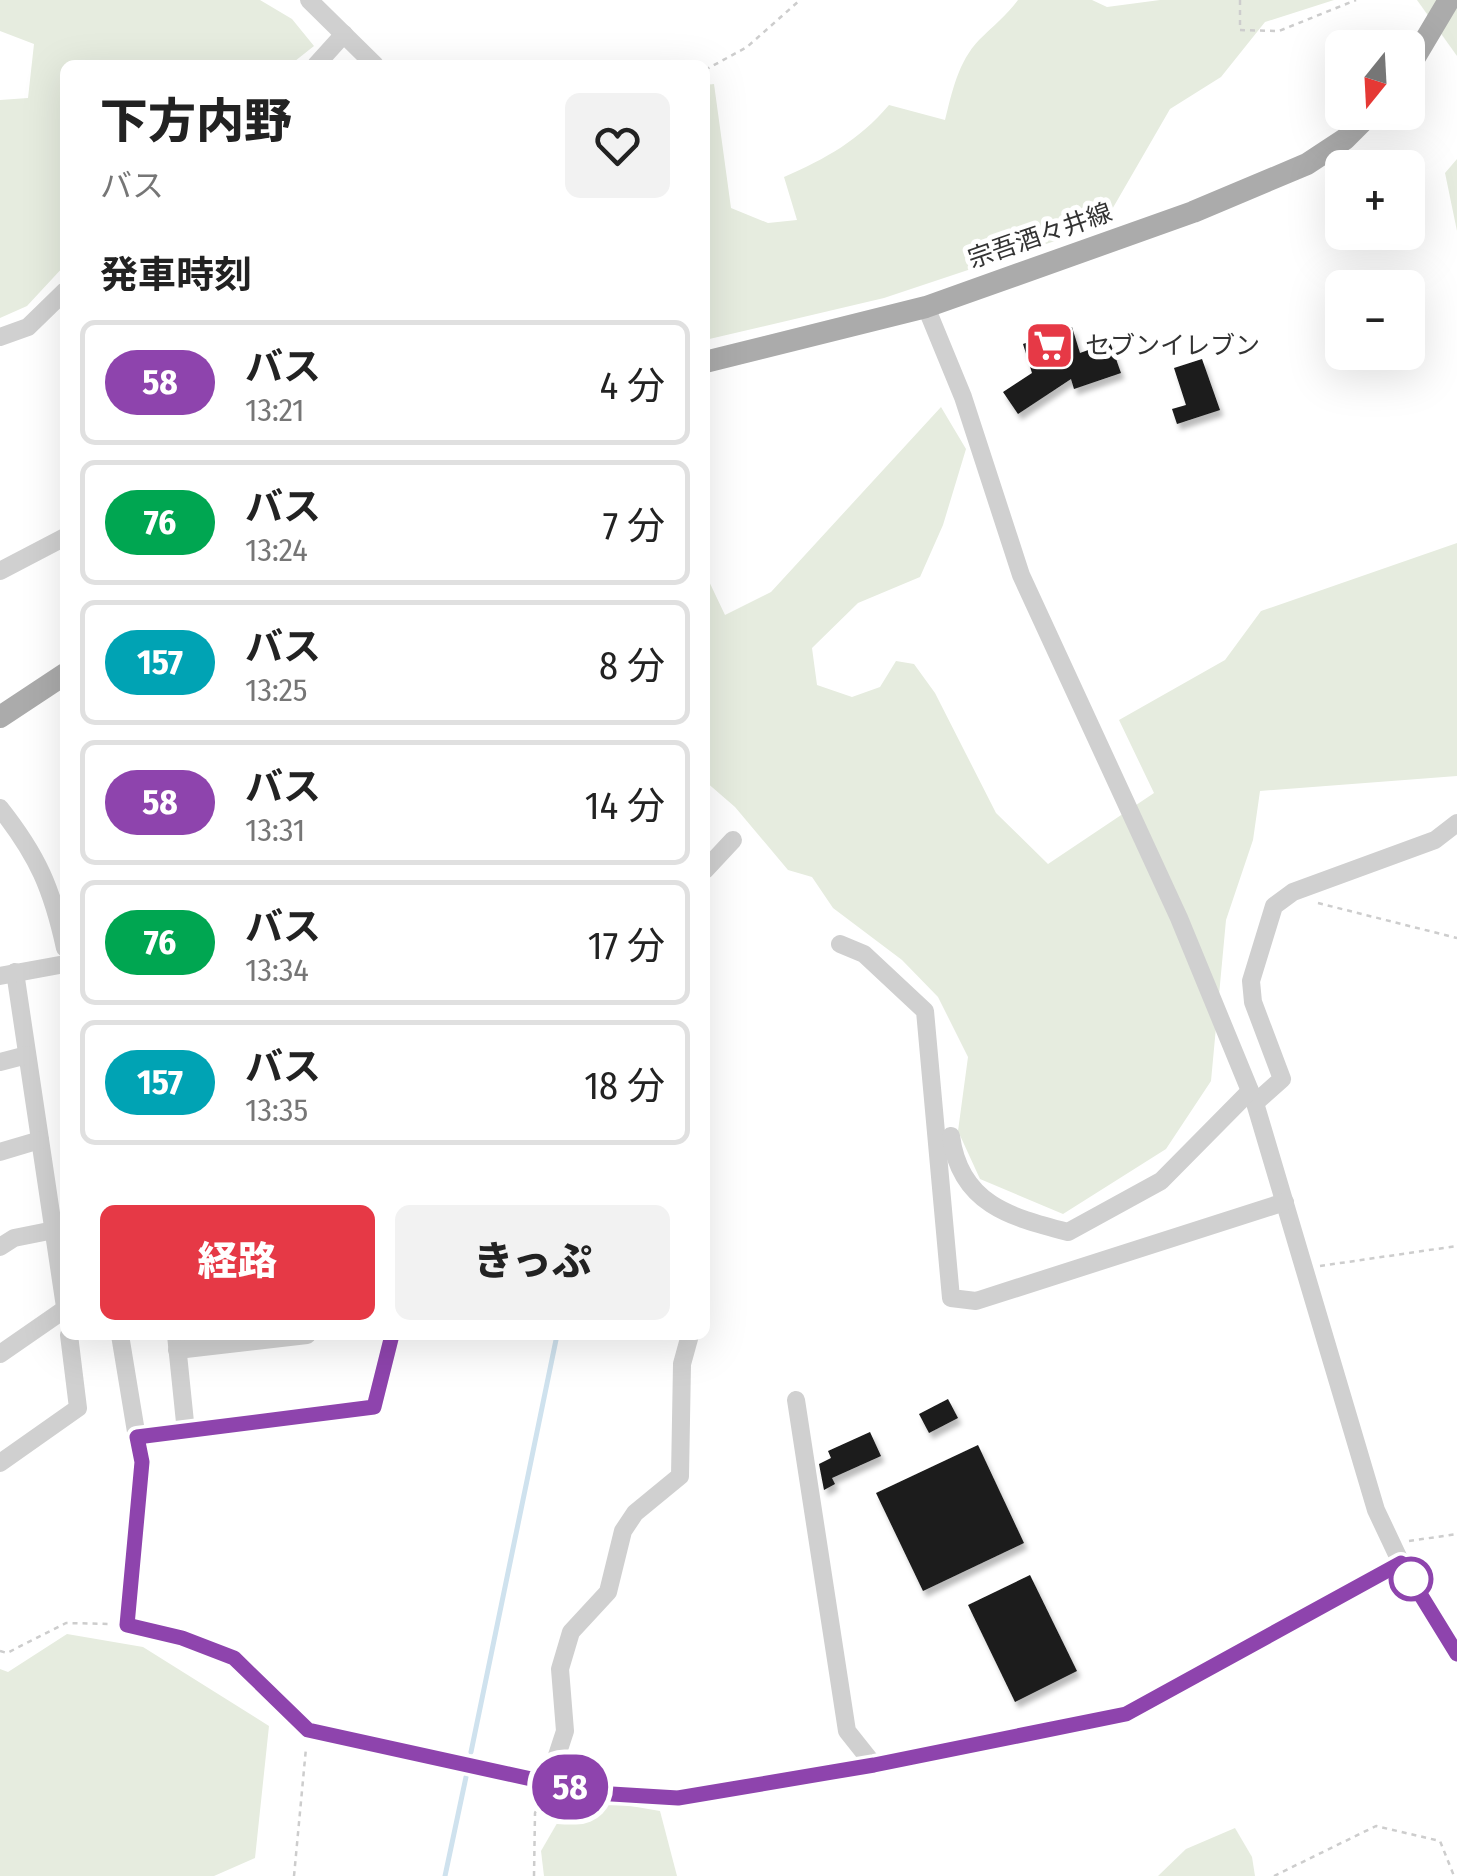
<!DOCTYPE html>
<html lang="ja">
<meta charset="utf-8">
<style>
body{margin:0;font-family:"Fira Sans Condensed","Noto Sans JP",sans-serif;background:#f2f2f2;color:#222;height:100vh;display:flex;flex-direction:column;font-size:38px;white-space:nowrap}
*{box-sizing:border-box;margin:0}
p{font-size:32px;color:#767676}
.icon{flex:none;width:55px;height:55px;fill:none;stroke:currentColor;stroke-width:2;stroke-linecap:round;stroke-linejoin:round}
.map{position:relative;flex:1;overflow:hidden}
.sheet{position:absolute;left:60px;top:60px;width:650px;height:1280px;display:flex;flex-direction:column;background:#fff;border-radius:15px;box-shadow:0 10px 40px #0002}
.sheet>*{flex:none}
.badge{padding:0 20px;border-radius:32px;font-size:35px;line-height:65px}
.needle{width:65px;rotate:198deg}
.fabs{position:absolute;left:1325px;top:30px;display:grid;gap:20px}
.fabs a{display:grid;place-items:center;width:100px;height:100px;border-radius:15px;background:#fff;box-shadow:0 10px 40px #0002;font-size:50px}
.map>.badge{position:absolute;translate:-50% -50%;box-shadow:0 0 0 5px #fff}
h2{padding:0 40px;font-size:38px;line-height:90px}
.round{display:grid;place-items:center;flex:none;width:105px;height:105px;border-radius:15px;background:#f2f2f2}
.headline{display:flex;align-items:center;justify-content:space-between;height:170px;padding:0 40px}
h1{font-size:48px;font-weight:800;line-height:75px}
.cta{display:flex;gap:20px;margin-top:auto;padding:20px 40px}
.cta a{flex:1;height:115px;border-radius:15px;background:#e63946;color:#fff;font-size:40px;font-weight:800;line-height:115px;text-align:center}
.cta a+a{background:#f2f2f2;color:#222}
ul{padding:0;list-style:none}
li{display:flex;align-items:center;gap:30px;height:125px;margin:0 20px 15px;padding:0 20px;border:5px solid #e0e0e0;border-radius:15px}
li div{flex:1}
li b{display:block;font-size:38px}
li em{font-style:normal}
li .badge{min-width:110px;font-weight:700;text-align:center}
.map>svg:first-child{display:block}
.green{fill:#e6ecdf}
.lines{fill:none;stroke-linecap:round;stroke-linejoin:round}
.stream{stroke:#cfe2ee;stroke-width:5}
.building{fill:#1a1a1a;filter:url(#shadow)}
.path{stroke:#cdcdcd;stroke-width:2.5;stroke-dasharray:5 5;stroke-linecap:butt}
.minor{stroke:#d0d0d0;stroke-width:18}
.major{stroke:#ababab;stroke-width:22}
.line-casing{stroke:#fff;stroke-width:22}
.line{stroke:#8e44ad;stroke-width:15}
.stop-dot{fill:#fff;stroke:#8e44ad;stroke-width:5}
.labels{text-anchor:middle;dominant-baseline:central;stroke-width:10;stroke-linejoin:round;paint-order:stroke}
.street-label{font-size:25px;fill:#333;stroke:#fff}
.poi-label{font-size:25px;fill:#333;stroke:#fff;text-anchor:start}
</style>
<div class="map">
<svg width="1457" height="1876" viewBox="0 0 1457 1876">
<defs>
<filter id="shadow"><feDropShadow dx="3.5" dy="6" stdDeviation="2.5" flood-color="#0004"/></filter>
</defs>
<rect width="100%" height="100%" fill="#fff"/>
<!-- green -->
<g class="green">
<path d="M0,0H260L292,19L314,46L290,65H65V265L27,306L0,318V100L28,98L34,44L0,31Z"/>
<path d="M1018,0H1092L1107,7L1160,0H1334L1265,22L1221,77L1170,109L1103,225L884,298L705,340V85L714,84L731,208L768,223L797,220L784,177C827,158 858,141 889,105L945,120C952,92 958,62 979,40C993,26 1006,16 1018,0Z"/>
<path d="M1417,0H1457V56Z"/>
<path d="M1457,159V231L1445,173Z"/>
<path d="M941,407L966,449L943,525L920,577L858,603L812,648L817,685L852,697L880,687L896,661L914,664L935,693L996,813L1048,864L1154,793L1119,720L1225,660L1261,611L1457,543V776L1260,791L1253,840L1226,920L1211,1081L1166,1149L1063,1214L980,1179L958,1131L968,1057L938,997L902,960L833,908L812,877L788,870L735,807L705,781V573L725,615L771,592Z"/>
<path d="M67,1634L143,1647L269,1726L255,1858L214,1876H0V1669L8,1672Z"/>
<path d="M625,1805L660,1811L677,1876H544L541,1851L567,1806Z"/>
<path d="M1235,1828L1252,1857L1255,1876H1158L1186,1849Z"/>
</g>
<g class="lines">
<!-- stream -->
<g class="stream">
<path d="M471,1752L557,1335"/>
<path d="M445,1876L466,1777"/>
</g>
</g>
<!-- building -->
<g class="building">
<path d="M1072,327L1080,353L1110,342L1121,373L1074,389L1071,379L1018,414L1003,392L1032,373L1023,344Z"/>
<path d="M1202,359L1220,410L1177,424L1172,409L1186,405L1174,368Z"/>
<path d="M948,1399L958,1418L929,1433L919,1414Z"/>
<path d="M870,1432L881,1456L832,1478L835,1484L824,1490L819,1464L831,1458L828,1451Z"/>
<path d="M978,1445L1024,1543L923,1591L876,1493Z"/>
<path d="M1030,1575L1077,1671L1015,1702L968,1605Z"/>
</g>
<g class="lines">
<!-- path -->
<g class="path">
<path d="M1240,0V30L1279,31L1356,0"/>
<path d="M705,70L747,47L800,0"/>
<path d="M1318,903L1457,938"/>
<path d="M1320,1266L1457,1246"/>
<path d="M1409,1541L1457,1534"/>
<path d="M0,1651L7,1653L66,1623L111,1624"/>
<path d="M294,1876L306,1748"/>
<path d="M534,1876L535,1813L541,1799"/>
<path d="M1274,1876L1376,1826L1440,1841L1454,1876"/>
</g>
<!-- minor -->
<g class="minor">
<path d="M309,0L375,65"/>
<path d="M316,65L344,34"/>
<path d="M926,307L963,397L1021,575L1179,918L1255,1103L1376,1510L1401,1563L1457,1654"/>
<path d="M0,337L28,327L65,291"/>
<path d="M0,571L65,537"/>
<path d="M0,808C38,856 52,889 65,948"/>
<path d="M705,870L733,840"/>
<path d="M840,944L864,954L925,1011L951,1298L976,1301L1285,1202"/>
<path d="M15,972L65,1307"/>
<path d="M0,976L65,964"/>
<path d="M0,1062L27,1055"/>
<path d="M1255,1103L1282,1079L1253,1002L1251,981L1274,906L1293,892L1435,840L1457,823"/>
<path d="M951,1136C960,1204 1010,1217 1068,1232L1161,1181L1250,1091"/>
<path d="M0,1152L40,1140"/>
<path d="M0,1247L14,1238L54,1230"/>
<path d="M120,1335L141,1462L127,1625L182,1637L234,1659L308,1730L595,1793L678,1798L874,1765L1126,1714L1401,1563"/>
<path d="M176,1335L186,1432"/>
<path d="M177,1350L307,1335"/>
<path d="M0,1354L65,1309"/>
<path d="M796,1400L847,1731L874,1765"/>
<path d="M137,1437L374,1407L392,1335"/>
<path d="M0,1463L78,1408L69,1335"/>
<path d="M548,1783L565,1731L560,1669L571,1632L608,1592L623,1531L635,1513L680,1476L682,1364L690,1335"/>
</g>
<!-- major -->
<g class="major">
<path d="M1408,69L1449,0"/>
<path d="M705,362L926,307L1193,212L1307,164L1345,139L1372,112"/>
<path d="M0,717L65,674"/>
</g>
</g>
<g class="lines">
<defs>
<path id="line" d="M392,1335L374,1407L137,1437L142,1462L127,1625L182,1638L234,1658L308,1730L595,1793L678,1798L874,1765L1126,1714L1401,1563L1457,1654"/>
</defs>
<!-- line casing -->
<use href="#line" class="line-casing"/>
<!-- line -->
<use href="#line" class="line"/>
</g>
<!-- icons -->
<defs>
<symbol id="supermarket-square" viewBox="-11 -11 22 22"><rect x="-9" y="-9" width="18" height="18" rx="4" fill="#e63946" stroke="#fff"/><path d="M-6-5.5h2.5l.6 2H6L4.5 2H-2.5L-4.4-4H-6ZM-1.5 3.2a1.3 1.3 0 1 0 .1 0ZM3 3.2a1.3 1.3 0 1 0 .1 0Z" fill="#fff"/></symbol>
</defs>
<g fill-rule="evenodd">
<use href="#supermarket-square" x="1022" y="318" width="55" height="55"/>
</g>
<!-- markers -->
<circle class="stop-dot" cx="1411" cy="1579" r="20"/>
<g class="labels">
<!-- street labels -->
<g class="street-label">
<text transform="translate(1040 236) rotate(-19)">宗吾酒々井線</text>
</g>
<!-- poi labels -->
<g class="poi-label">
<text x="1085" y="346">セブンイレブン</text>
</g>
</g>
</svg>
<div class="fabs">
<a><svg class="needle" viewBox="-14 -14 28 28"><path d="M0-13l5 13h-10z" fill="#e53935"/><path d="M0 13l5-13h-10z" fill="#767676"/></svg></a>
<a>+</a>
<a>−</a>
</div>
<b class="badge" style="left:570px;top:1787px;background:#8e44ad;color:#fff">58</b>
<section class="sheet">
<div class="headline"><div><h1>下方内野</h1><p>バス</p></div><a class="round"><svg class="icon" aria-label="heart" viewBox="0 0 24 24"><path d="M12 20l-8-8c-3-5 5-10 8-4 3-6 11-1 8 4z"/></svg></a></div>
<h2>発車時刻</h2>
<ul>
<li><span class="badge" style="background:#8e44ad;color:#fff">58</span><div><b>バス</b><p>13:21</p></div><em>4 分</em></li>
<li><span class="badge" style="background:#00a651;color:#fff">76</span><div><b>バス</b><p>13:24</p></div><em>7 分</em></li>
<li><span class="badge" style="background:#00a3b4;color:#fff">157</span><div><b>バス</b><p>13:25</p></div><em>8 分</em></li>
<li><span class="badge" style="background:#8e44ad;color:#fff">58</span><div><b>バス</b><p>13:31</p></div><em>14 分</em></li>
<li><span class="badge" style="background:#00a651;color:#fff">76</span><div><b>バス</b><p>13:34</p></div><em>17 分</em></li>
<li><span class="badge" style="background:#00a3b4;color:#fff">157</span><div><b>バス</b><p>13:35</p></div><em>18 分</em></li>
</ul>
<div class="cta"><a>経路</a><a>きっぷ</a></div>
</section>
</div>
